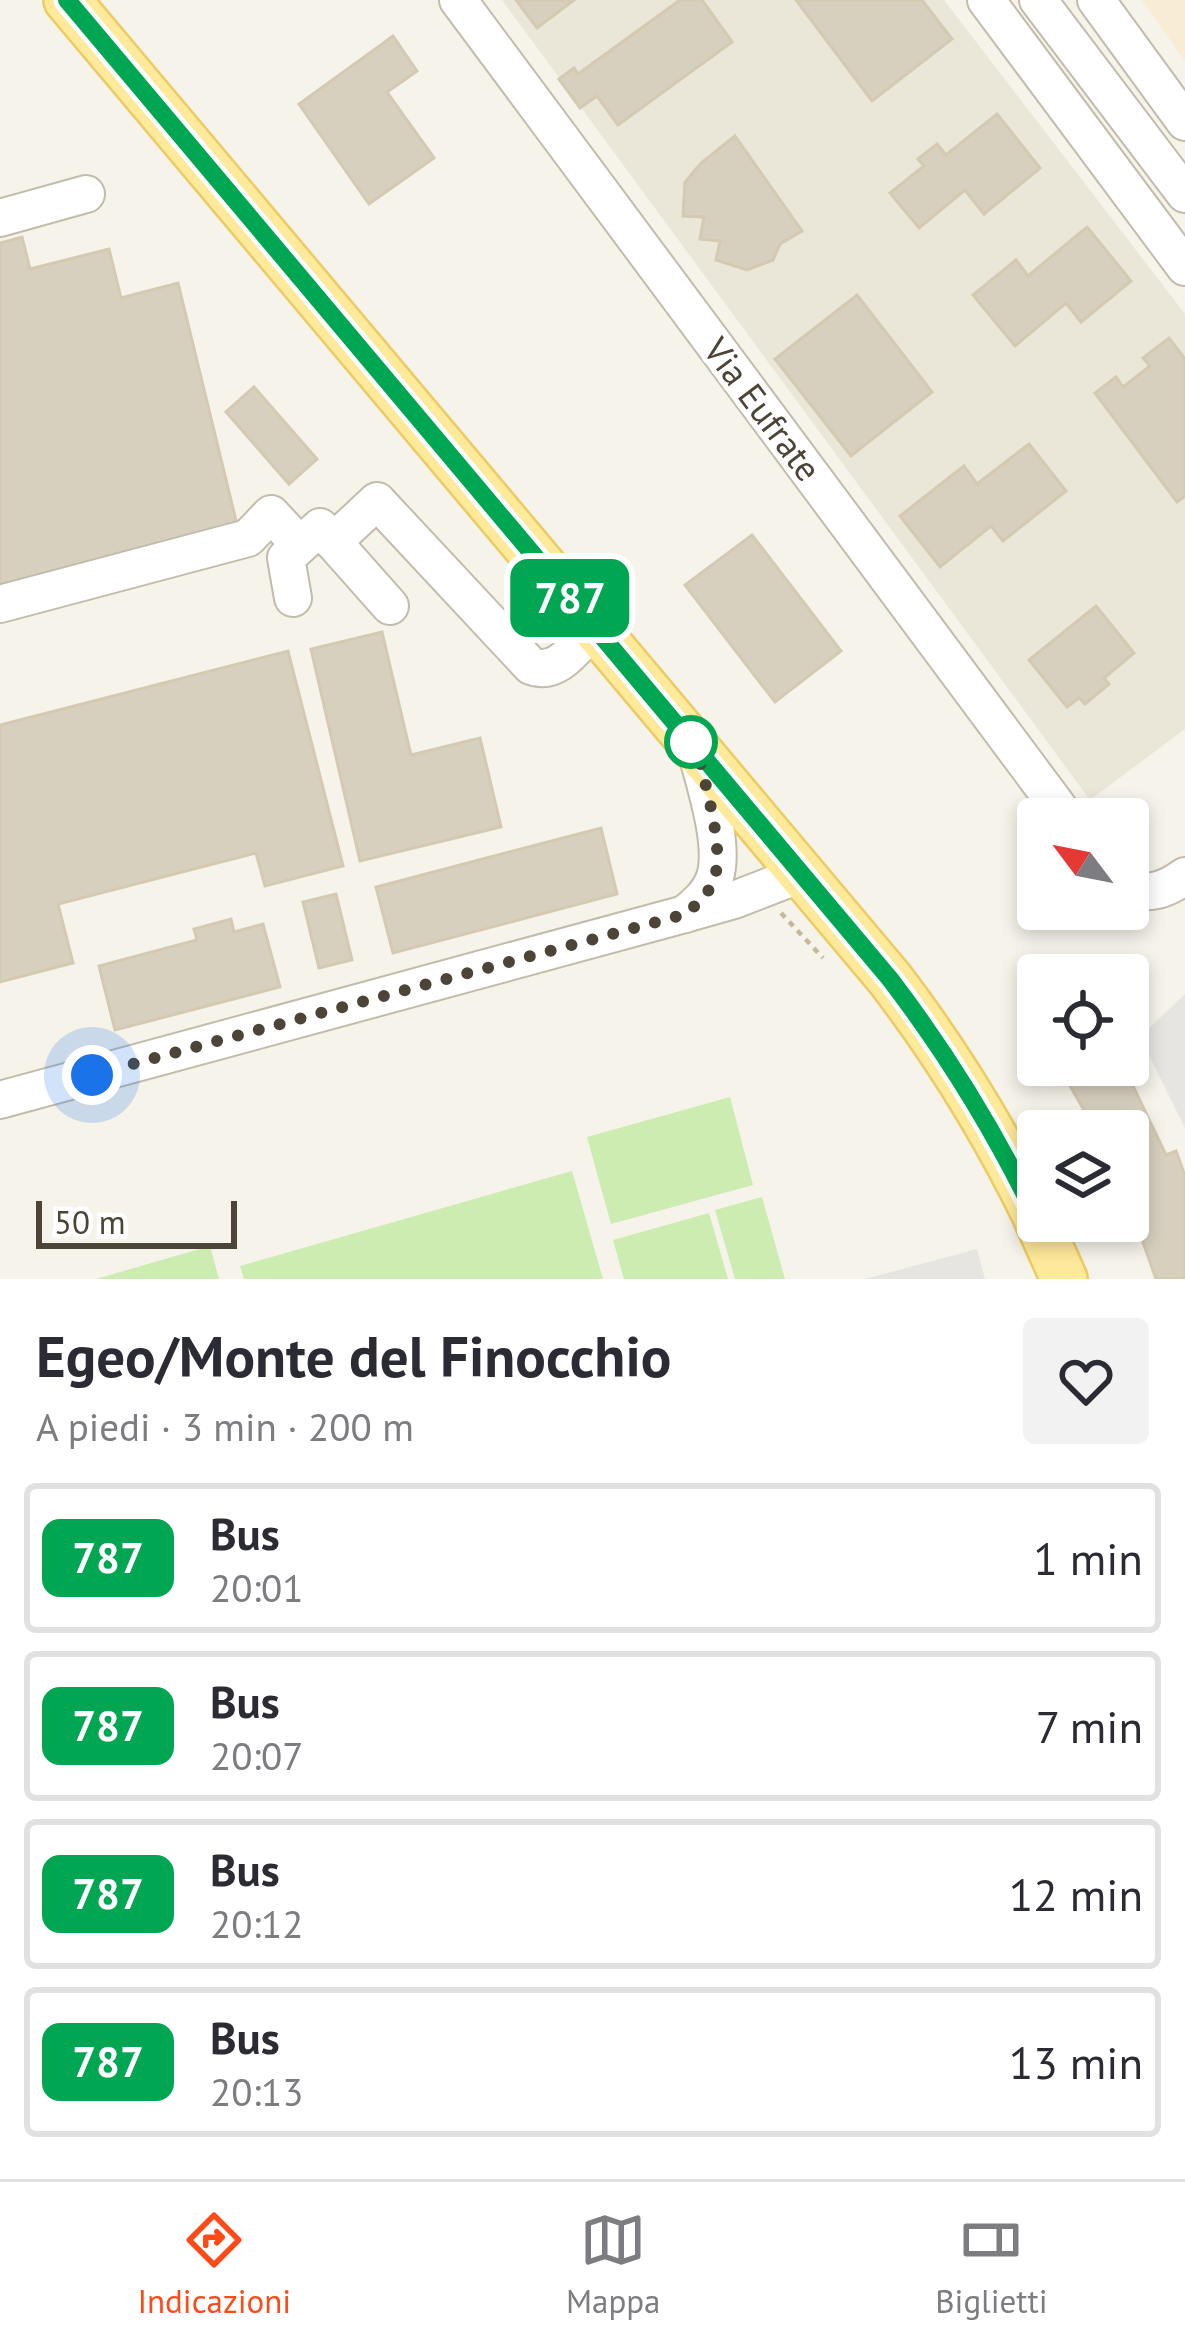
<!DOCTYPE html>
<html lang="it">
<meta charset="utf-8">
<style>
body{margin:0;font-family:"PT Sans",sans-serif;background:#f2f2f3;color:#2b2b33;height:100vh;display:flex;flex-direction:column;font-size:45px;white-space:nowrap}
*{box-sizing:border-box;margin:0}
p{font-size:39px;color:#7c7c81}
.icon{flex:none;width:66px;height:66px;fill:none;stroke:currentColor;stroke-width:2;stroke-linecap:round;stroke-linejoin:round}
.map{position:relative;height:1279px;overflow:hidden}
.panel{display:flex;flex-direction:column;background:#fff;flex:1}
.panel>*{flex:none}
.badge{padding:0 24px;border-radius:18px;font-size:42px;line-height:78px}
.needle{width:78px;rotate:302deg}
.tools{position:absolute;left:1017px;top:798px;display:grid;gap:24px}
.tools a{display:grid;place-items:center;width:132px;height:132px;border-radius:12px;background:#fff;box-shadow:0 6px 18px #0003;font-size:60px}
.scale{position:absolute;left:36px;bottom:30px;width:201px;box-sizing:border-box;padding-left:12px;border:6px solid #4b4437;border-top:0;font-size:33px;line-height:42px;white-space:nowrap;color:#4b4437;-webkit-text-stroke:9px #fff;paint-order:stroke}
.you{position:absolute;width:60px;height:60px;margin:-30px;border:9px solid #fff;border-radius:50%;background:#1a73e8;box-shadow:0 0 0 18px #1a73e833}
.map>.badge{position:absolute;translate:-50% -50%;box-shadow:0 0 0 6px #fff}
.round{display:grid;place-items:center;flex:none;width:126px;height:126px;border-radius:12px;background:#f2f2f3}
.overview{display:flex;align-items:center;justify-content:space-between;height:204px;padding:0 36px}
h1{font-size:57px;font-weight:800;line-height:90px}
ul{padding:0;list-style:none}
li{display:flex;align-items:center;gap:36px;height:150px;margin:0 24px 18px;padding:0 12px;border:6px solid #e1e1e2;border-radius:12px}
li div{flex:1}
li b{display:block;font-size:45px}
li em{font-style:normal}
li .badge{min-width:132px;font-weight:700;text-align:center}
.dock{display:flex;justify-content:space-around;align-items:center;height:168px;border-top:3px solid #e1e1e2;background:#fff;font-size:33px;color:#7c7c81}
.dock a{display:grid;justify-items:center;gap:6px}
.dock .active{color:#ff4a18}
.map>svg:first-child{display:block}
.residential{fill:#eae6d8}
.commercial{fill:#f8ecd5}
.garden{fill:#cdecb1}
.parking{fill:#e7e5e2}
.building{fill:#d8d0bf;stroke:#d4c9b1;stroke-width:3}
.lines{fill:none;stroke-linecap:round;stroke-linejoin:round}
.minor-casing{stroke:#c2bcac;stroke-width:40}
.major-casing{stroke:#ebcb63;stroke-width:50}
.path{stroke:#c5b99c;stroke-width:4.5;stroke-dasharray:6 6;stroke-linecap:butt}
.minor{stroke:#fff;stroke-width:36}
.major{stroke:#ffe99a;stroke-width:45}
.line-casing{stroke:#fff;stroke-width:27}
.line{stroke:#00a651;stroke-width:18}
.walk{stroke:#4b4437;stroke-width:12;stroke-dasharray:0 21.6}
.stop-dot{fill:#fff;stroke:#00a651;stroke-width:6}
.labels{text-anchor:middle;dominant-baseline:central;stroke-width:10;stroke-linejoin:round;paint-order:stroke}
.street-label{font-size:36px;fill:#4b4437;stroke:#fff}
</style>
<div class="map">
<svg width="1185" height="1279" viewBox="0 0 1185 1279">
<rect width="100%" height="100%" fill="#f6f3ea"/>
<!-- residential -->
<path class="residential" d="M502,0H944L1185,314V729L1090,800Z"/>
<!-- commercial -->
<path class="commercial" d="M1142,0H1185V61Z"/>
<!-- garden -->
<g class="garden">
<path d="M730,1097L753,1185L611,1224L587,1137Z"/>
<path d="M572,1171L603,1279H244L240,1266Z"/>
<path d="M762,1197L785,1279H735L715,1210Z"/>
<path d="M709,1213L728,1279H624L613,1240Z"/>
<path d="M210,1246L219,1279H96Z"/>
</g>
<!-- parking -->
<g class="parking">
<path d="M1185,994V1128L1140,1037Z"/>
<path d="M977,1249L985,1279H865Z"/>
</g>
<!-- building -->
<g class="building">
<path d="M516,0H574L537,28Z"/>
<path d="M680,0H702L732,42L618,125L597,96L580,108L559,79L574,68L578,74Z"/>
<path d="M796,0H922L952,39L872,101Z"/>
<path d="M393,36L417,71L387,92L434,158L369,204L299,104Z"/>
<path d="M997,114L1040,168L984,214L965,190L919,228L890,193L924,166L918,159L937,144L946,155Z"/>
<path d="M735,136L802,231L780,244L773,260L747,270L716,260L720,241L700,239L704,217L683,216L685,182L701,163Z"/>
<path d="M1087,227L1131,281L1081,322L1066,303L1015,346L973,295L1016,260L1028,276Z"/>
<path d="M22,237L30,269L109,249L121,298L178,283L240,537L0,597V243Z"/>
<path d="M857,295L932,392L851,456L775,359Z"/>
<path d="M1169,338L1185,359V496L1177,502L1095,393L1116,377L1123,387L1150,366L1143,358Z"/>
<path d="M254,387L317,459L289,484L226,412Z"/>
<path d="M1029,444L1066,491L1003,541L991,526L940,567L900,516L964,466L977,484Z"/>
<path d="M752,535L841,651L775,702L685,585Z"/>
<path d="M1096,606L1134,653L1104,678L1109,684L1085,704L1079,698L1067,707L1029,660Z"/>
<path d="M382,632L411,755L480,738L501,827L360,861L311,649Z"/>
<path d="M288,651L343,866L265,886L256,853L58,904L73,963L0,982V725Z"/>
<path d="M601,828L617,894L393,953L376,887Z"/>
<path d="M336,894L352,960L319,968L303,902Z"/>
<path d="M231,919L234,932L263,924L280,987L115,1030L99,966L197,940L194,929Z"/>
<path d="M1058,1065H1119L1133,1086L1166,1155L1176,1151L1185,1176V1279H1156L1128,1200V1131H1096Z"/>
</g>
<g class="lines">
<defs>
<g id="minor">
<path d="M458,0L1067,819"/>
<path d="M986,0L1185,267"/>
<path d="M1038,0L1185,194"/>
<path d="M1096,0L1185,122"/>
<path d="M0,218L86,194"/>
<path d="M333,542L377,501L531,666C558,677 577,645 595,627"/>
<path d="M293,598L286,558L320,527L390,606"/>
<path d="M0,604L248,538L271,514L300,545"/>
<path d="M1128,888C1150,896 1167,889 1185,876"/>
<path d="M685,914C698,903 710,893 715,877C725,844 705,786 697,753"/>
<path d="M0,1100L685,914L734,900L801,874"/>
</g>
<g id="major">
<path d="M67,0L890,979C948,1055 997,1135 1038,1220"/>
<path d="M1038,1221L1064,1279"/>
</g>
</defs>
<!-- minor casing -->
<use href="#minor" class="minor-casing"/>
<!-- major casing -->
<use href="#major" class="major-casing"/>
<!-- path -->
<path class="path" d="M781,913L823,958"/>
<!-- minor -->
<use href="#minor" class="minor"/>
<!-- major -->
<use href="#major" class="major"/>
</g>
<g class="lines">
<defs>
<path id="line" d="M67,0L890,979C948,1055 997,1135 1038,1221"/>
</defs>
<!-- line casing -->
<use href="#line" class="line-casing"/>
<!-- line -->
<use href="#line" class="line"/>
<!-- walk -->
<path class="walk" d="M92,1075L686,914C698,903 711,892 715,876C724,845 704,781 697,749L691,742"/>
</g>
<!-- markers -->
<circle class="stop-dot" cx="691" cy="742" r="24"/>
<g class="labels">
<!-- street labels -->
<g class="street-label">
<text transform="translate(763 409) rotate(53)">Via Eufrate</text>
</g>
</g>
</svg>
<div class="tools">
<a><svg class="needle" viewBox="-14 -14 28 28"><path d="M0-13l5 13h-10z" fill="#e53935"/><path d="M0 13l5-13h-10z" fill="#7c7c81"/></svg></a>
<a><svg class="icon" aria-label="locate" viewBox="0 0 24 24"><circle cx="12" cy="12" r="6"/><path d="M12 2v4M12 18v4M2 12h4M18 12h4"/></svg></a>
<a><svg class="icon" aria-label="layers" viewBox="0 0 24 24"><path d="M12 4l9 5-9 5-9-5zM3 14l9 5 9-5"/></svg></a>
</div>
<div class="scale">50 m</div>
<div class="you" style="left:92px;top:1075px"></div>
<b class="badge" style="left:570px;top:598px;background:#00a651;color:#fff">787</b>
</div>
<section class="panel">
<div class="overview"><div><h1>Egeo/Monte del Finocchio</h1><p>A piedi · 3 min · 200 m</p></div><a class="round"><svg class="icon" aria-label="heart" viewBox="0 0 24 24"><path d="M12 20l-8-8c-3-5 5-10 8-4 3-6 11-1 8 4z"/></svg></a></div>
<ul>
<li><span class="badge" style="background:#00a651;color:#fff">787</span><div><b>Bus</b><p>20:01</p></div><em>1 min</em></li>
<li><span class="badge" style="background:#00a651;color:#fff">787</span><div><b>Bus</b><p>20:07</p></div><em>7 min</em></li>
<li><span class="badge" style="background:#00a651;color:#fff">787</span><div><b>Bus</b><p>20:12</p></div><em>12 min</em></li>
<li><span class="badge" style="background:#00a651;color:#fff">787</span><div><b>Bus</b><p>20:13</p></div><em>13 min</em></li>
</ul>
</section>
<nav class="dock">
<a class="active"><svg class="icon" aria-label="directions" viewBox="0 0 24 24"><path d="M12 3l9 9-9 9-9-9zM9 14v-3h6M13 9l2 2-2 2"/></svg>Indicazioni</a>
<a><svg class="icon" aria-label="map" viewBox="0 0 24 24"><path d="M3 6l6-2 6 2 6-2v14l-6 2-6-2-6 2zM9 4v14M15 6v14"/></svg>Mappa</a>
<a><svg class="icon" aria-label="tickets" viewBox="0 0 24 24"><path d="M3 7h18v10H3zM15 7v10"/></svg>Biglietti</a>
</nav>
